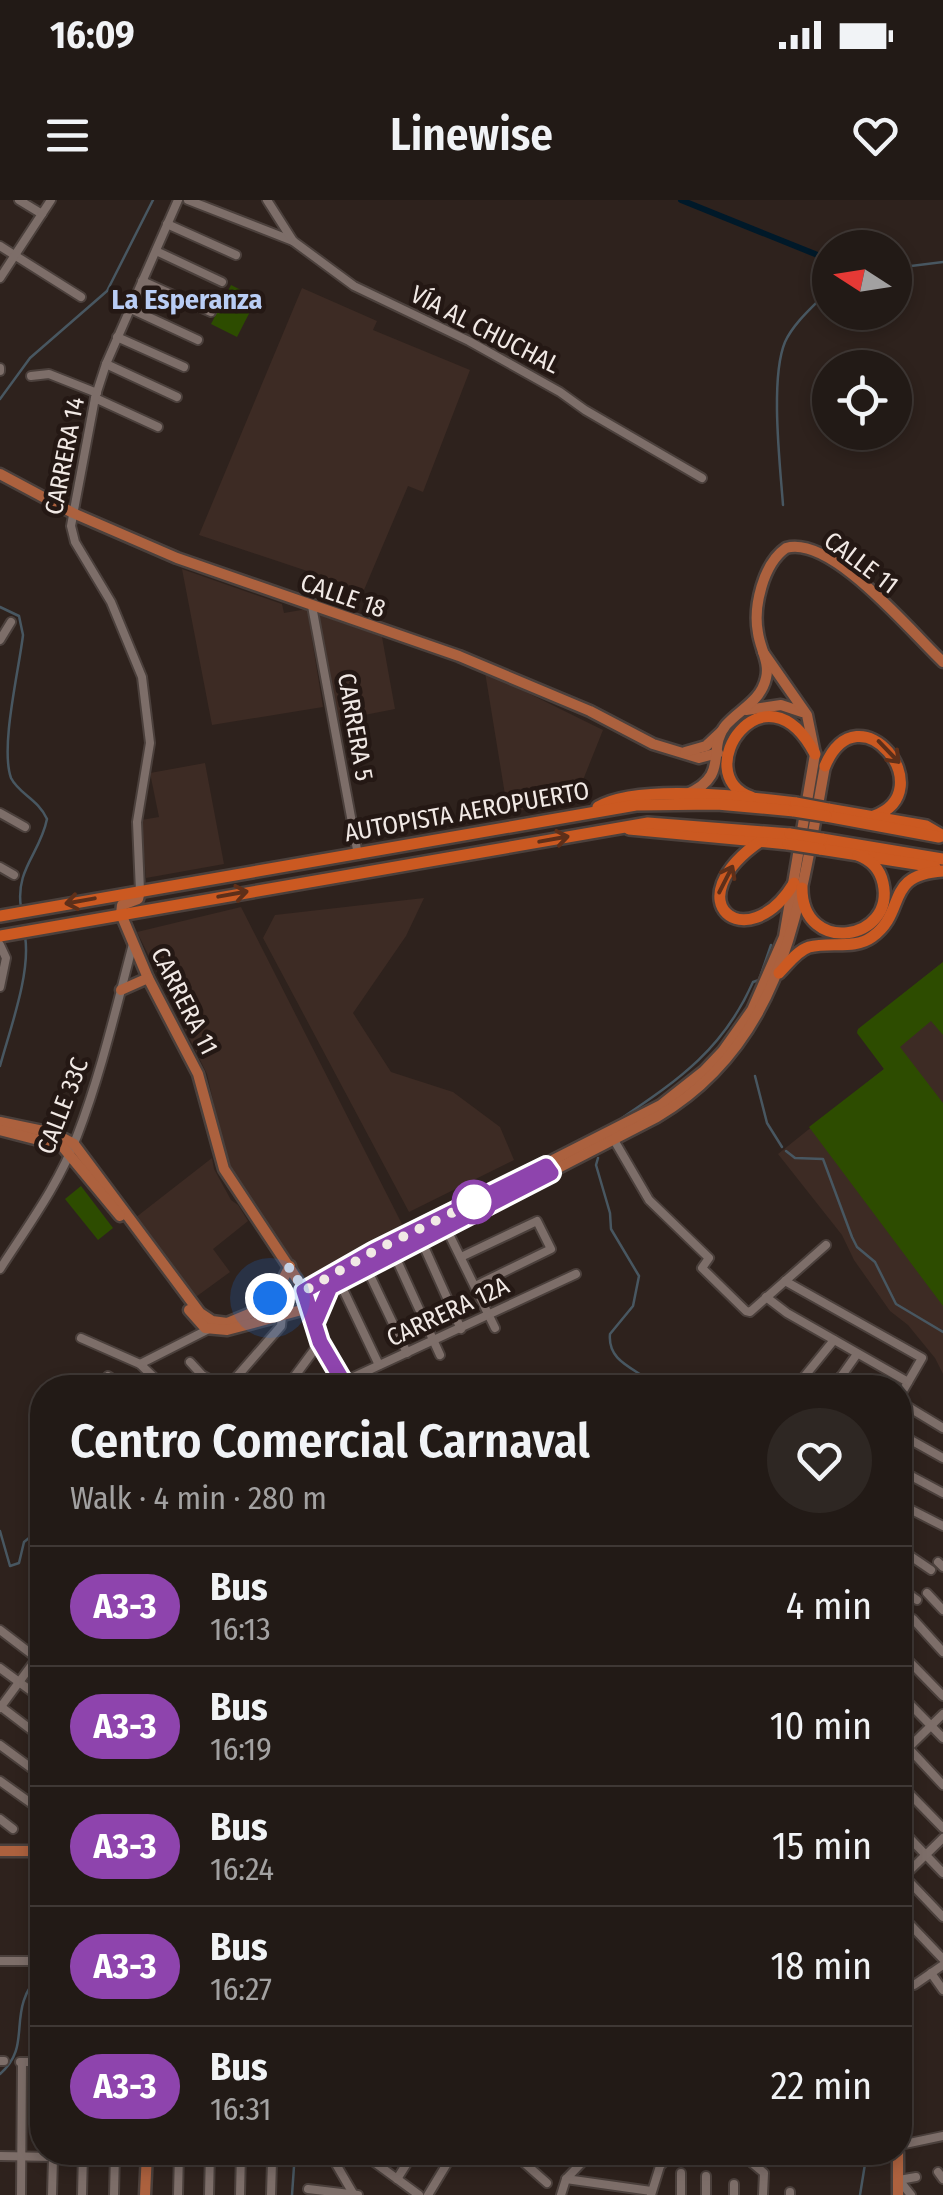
<!DOCTYPE html>
<meta charset="utf-8">
<style>
body{margin:0;font-family:"Fira Sans Condensed",sans-serif;background:#2e2723;color:#f1f3f6;height:100vh;display:flex;flex-direction:column;font-size:38px;white-space:nowrap}
*{box-sizing:border-box;margin:0}
p{font-size:32px;color:#a2a1a1}
.icon{flex:none;width:55px;height:55px;fill:none;stroke:currentColor;stroke-width:2;stroke-linecap:round;stroke-linejoin:round}
.map{position:relative;flex:1;overflow:hidden}
.sheet{position:absolute;left:30px;top:1175px;width:882px;height:790px;display:flex;flex-direction:column;background:#221a16;border-radius:40px;box-shadow:0 5px 15px #0003,0 0 0 2px #3f3835}
.sheet>*{flex:none}
.badge{padding:0 20px;border-radius:32px;font-size:35px;line-height:65px}
.needle{width:65px;rotate:282deg}
.controls{position:absolute;left:812px;top:30px;display:grid;gap:20px}
.controls a{display:grid;place-items:center;width:100px;height:100px;border-radius:50%;background:#221a16;box-shadow:0 5px 15px #0003,0 0 0 2px #3f3835;font-size:50px}
.you{position:absolute;width:50px;height:50px;margin:-25px;border:8px solid #fff;border-radius:50%;background:#1a73e8;box-shadow:0 0 0 15px #1a73e833}
.map>.badge{position:absolute;translate:-50% -50%;box-shadow:0 0 0 5px #fff}
.round{display:grid;place-items:center;flex:none;width:105px;height:105px;border-radius:52px;background:#2e2723}
.overview{display:flex;align-items:center;justify-content:space-between;height:170px;padding:0 40px}
h1{font-size:48px;font-weight:600;line-height:75px}
ul{padding:0;list-style:none}
li{display:flex;align-items:center;gap:30px;height:120px;padding:0 40px;border-top:2px solid #3f3835}
li div{flex:1}
li b{display:block;font-size:38px}
li em{font-style:normal}
li .badge{min-width:110px;font-weight:700;text-align:center}
.status{display:flex;justify-content:space-between;align-items:center;height:70px;padding:0 50px;background:#221a16;direction:ltr}
.status svg{height:28px;fill:currentColor}
header{display:flex;justify-content:space-between;align-items:center;height:130px;padding:0 40px;background:#221a16;font-size:45px;font-weight:600}
.map>svg:first-child{display:block}
.built{fill:#3d2b24}
.green{fill:#2d4c00}
.lines{fill:none;stroke-linecap:round;stroke-linejoin:round}
.stream{stroke:#485761;stroke-width:2.5}
.canal{stroke:#001929;stroke-width:6}
.minor-casing{stroke:#4b403c;stroke-width:12}
.major-casing{stroke:#4b403c;stroke-width:15}
.highway-casing{stroke:#4b403c;stroke-width:16}
.minor{stroke:#7d6e69;stroke-width:8}
.major{stroke:#ac613e;stroke-width:10}
.highway{stroke:#cb5921;stroke-width:11}
.highway-bridge-casing{stroke:#4b403c;stroke-width:16;stroke-linecap:butt}
.highway-bridge{stroke:#cb5921;stroke-width:11}
.oneway{stroke:#5e2f19}
.line-casing{stroke:#fff;stroke-width:22}
.line{stroke:#8e44ad;stroke-width:15}
.walk{stroke:#f1e9e5;stroke-width:10;stroke-dasharray:0 18}
.stop-dot{fill:#fff;stroke:#8e44ad;stroke-width:5}
.labels{text-anchor:middle;dominant-baseline:central;stroke-width:9;stroke-linejoin:round;paint-order:stroke}
.street-label{font-size:25px;fill:#f1e9e5;stroke:#241814}
.neighbourhood-label{font-size:28px;font-weight:bold;fill:#b9cdf5;stroke:#241814}
</style>
<div class="status"><b>16:09</b><svg viewBox="0 0 49 12"><path d="M0 12V9h3v3zM5 12V6h3v6zM10 12V3h3v9zM15 12V0h3v12zM26 1h20v11H26zM47 4h2v5h-2z"/></svg></div>
<header><svg class="icon" aria-label="menu" viewBox="0 0 24 24"><path d="M4 6h16M4 12h16M4 18h16"/></svg>Linewise<svg class="icon" aria-label="heart" viewBox="0 0 24 24"><path d="M12 20l-8-8c-3-5 5-10 8-4 3-6 11-1 8 4z"/></svg></header>
<div class="map">
<svg width="943" height="1995" viewBox="0 0 943 1995">
<rect width="100%" height="100%" fill="#2e221d"/>
<!-- built -->
<g class="built">
<path d="M302,88L377,121L373,130L470,170L423,292L408,286L364,390L199,335Z"/>
<path d="M182,369L282,404L284,413L307,409L323,507L212,525Z"/>
<path d="M317,414L382,437L395,509L339,520Z"/>
<path d="M485,472L603,530L575,600L508,613Z"/>
<path d="M205,563L224,664L146,678L141,620L159,617L150,573Z"/>
<path d="M424,698L406,736L353,813L391,872L453,892L500,927L514,960L409,1012L263,738L275,715Z"/>
<path d="M241,707L405,1030L307,1080L228,967L207,874L137,732Z"/>
<path d="M943,762V1174L935,1158L908,1125L890,1111L854,1060L842,1035L778,954L884,869L857,831Z"/>
<path d="M212,958L214,969L231,1000L238,1005L248,1021L213,1049L230,1072L193,1099L135,1018Z"/>
</g>
<!-- green -->
<g class="green">
<path d="M231,85L257,98L237,137L211,124Z"/>
<path d="M943,762V835L931,821L900,847L943,903V1106L809,927L884,869L857,833L858,829Z"/>
<path d="M81,986L113,1028L98,1040L65,999Z"/>
</g>
<g class="lines">
<!-- stream -->
<g class="stream">
<path d="M895,68L943,62"/>
<path d="M0,199L30,158L107,91L153,0"/>
<path d="M783,305C780,264 770,178 785,142C794,122 815,105 830,89"/>
<path d="M0,407L19,416L23,435C19,470 0,547 11,578C19,594 38,599 47,619C40,654 15,669 21,708"/>
<path d="M0,866C10,829 31,773 25,736"/>
<path d="M755,876L767,923L782,947"/>
<path d="M622,918C680,879 724,848 753,782L759,780L771,745"/>
<path d="M786,951L795,958L823,959L852,1037L857,1047L875,1062L896,1104L943,1132"/>
<path d="M598,958L596,965L610,1013L611,1029L639,1076L633,1106L610,1134C607,1165 641,1169 658,1188"/>
<path d="M0,1331L10,1366L19,1363L24,1342L29,1338H42"/>
<path d="M900,1805L907,1800"/>
<path d="M0,1874C35,1844 3,1811 42,1772"/>
<path d="M858,1952L865,1964L860,1995"/>
<path d="M292,1995L295,1952"/>
</g>
<!-- canal -->
<path class="canal" d="M681,0L830,60"/>
<defs>
<g id="minor">
<path d="M19,0L42,14"/>
<path d="M188,0L293,41"/>
<path d="M267,0L293,41L354,86L469,141L560,192L585,210L702,278"/>
<path d="M167,24L236,55"/>
<path d="M0,46L81,97"/>
<path d="M156,51L222,82"/>
<path d="M0,78L51,0"/>
<path d="M142,81L211,112"/>
<path d="M129,108L198,140"/>
<path d="M117,137L184,167"/>
<path d="M106,164L177,197"/>
<path d="M0,168V171"/>
<path d="M31,176L49,174L97,193"/>
<path d="M95,198L158,227"/>
<path d="M312,406L358,655"/>
<path d="M0,440L11,422"/>
<path d="M0,613L25,627"/>
<path d="M0,667L14,675"/>
<path d="M140,691L137,622L150,543L142,477L111,402L75,342L71,326L95,198L106,164L178,0"/>
<path d="M0,745L6,758L0,787"/>
<path d="M614,940L649,1000L709,1058L702,1068L746,1111L750,1112L826,1045"/>
<path d="M446,1028L495,1128"/>
<path d="M421,1040L461,1129"/>
<path d="M394,1054L440,1155"/>
<path d="M461,1057L537,1021L551,1049L475,1086"/>
<path d="M366,1067L407,1153"/>
<path d="M0,1069C27,1027 59,984 77,936C101,874 116,808 133,744"/>
<path d="M339,1081L379,1165"/>
<path d="M785,1081L922,1158L900,1196"/>
<path d="M766,1097L787,1113L908,1182"/>
<path d="M81,1138L140,1164L165,1188"/>
<path d="M190,1162L202,1175L225,1188"/>
<path d="M140,1164L209,1129"/>
<path d="M108,1176L126,1188"/>
<path d="M840,1177L858,1188"/>
<path d="M227,1188L281,1126L282,1116"/>
<path d="M286,1188L320,1142"/>
<path d="M339,1188L343,1182L576,1074"/>
<path d="M795,1188L834,1140"/>
<path d="M833,1188L857,1154"/>
<path d="M900,1202L943,1228"/>
<path d="M900,1234L943,1258"/>
<path d="M900,1270L943,1293"/>
<path d="M900,1304L943,1326"/>
<path d="M900,1349L931,1370"/>
<path d="M938,1362L943,1367"/>
<path d="M900,1388L917,1400"/>
<path d="M927,1393L943,1410"/>
<path d="M913,1419L943,1452"/>
<path d="M900,1428L901,1429"/>
<path d="M0,1430L42,1462"/>
<path d="M901,1453L943,1496"/>
<path d="M0,1468L42,1499"/>
<path d="M900,1494L943,1538"/>
<path d="M0,1506L42,1538"/>
<path d="M0,1508L42,1451"/>
<path d="M900,1539L943,1585"/>
<path d="M0,1545L42,1576"/>
<path d="M900,1556L943,1514"/>
<path d="M0,1581L42,1611"/>
<path d="M900,1584L943,1628"/>
<path d="M0,1619L13,1629"/>
<path d="M900,1628L943,1673"/>
<path d="M900,1672L943,1717"/>
<path d="M900,1680L943,1638"/>
<path d="M900,1714L943,1759"/>
<path d="M0,1761H42"/>
<path d="M931,1773L943,1790"/>
<path d="M900,1784L914,1785L943,1765"/>
<path d="M0,1861H4"/>
<path d="M20,1862H42"/>
<path d="M900,1945L943,1936"/>
<path d="M334,1952L333,1959L354,1995"/>
<path d="M377,1952L374,1962L419,1995"/>
<path d="M512,1952L547,1983"/>
<path d="M739,1952L764,1973L763,1995"/>
<path d="M778,1952L780,1954"/>
<path d="M0,1956L272,1961L271,1995"/>
<path d="M938,1972L943,1979"/>
<path d="M706,1976V1995"/>
<path d="M397,1979L414,1952"/>
<path d="M566,1979L651,1991"/>
<path d="M308,1989L358,1995"/>
<path d="M790,1992V1995"/>
<path d="M21,1995L22,1862"/>
<path d="M52,1995L53,1957"/>
<path d="M82,1995L83,1952"/>
<path d="M114,1995L115,1952"/>
<path d="M178,1995L179,1952"/>
<path d="M209,1995L210,1952"/>
<path d="M240,1995L241,1952"/>
<path d="M428,1995L454,1952"/>
<path d="M561,1995L566,1979L592,1952"/>
<path d="M651,1995L660,1966L674,1952"/>
<path d="M681,1995V1973"/>
<path d="M734,1995V1984"/>
<path d="M911,1995L899,1980L916,1977"/>
</g>
<g id="major">
<path d="M0,274L73,313L177,358L459,456L590,511L653,544L699,558L718,553"/>
<path d="M746,510L781,505L802,512"/>
<path d="M685,552L706,546L721,532"/>
<path d="M687,594C731,575 706,549 726,525C740,509 761,501 766,478C770,463 760,448 758,433C753,407 763,364 786,348C832,335 911,432 943,462"/>
<path d="M140,691L138,699L122,705L121,714L148,778L198,874L224,969L301,1085L320,1142L347,1188"/>
<path d="M121,790L148,778"/>
<path d="M0,922L53,933L74,944L200,1113L212,1121L227,1123L314,1087L374,1051L661,905L704,871L723,851L752,810L784,737L815,554L807,515L763,452"/>
<path d="M0,930L62,946L120,1016"/>
<path d="M258,1109L280,1085L290,1066"/>
<path d="M189,1110L205,1128L227,1130L309,1108L339,1081L657,917C787,840 800,701 825,566"/>
<path d="M0,1651H42"/>
<path d="M898,1952V1995"/>
<path d="M145,1995L147,1952"/>
</g>
<g id="highway">
<path d="M825,566C859,486 943,591 874,616"/>
<path d="M751,597C687,574 765,458 815,554"/>
<path d="M598,607C639,583 748,597 796,603"/>
<path d="M828,609L926,626L943,636"/>
<path d="M826,616L939,637"/>
<path d="M629,629L788,644"/>
<path d="M822,639L943,659"/>
<path d="M762,640C672,701 747,760 794,683"/>
<path d="M820,649L935,667"/>
<path d="M802,688C802,756 896,741 883,683C880,669 871,660 858,655"/>
<path d="M0,716L636,605L717,604L794,611"/>
<path d="M0,736L648,623L790,634"/>
<path d="M779,773C788,764 797,751 809,747C830,741 854,750 872,737C908,711 883,675 943,671"/>
</g>
</defs>
<!-- minor casing -->
<use href="#minor" class="minor-casing"/>
<!-- major casing -->
<use href="#major" class="major-casing"/>
<!-- highway casing -->
<use href="#highway" class="highway-casing"/>
<!-- minor -->
<use href="#minor" class="minor"/>
<!-- major -->
<use href="#major" class="major"/>
<!-- highway -->
<use href="#highway" class="highway"/>
<defs>
<g id="highway-bridge">
<path d="M796,603L828,609"/>
<path d="M794,611L826,616"/>
<path d="M790,634L822,639"/>
<path d="M788,644L820,649"/>
</g>
</defs>
<!-- highway-bridge casing -->
<use href="#highway-bridge" class="highway-bridge-casing"/>
<!-- highway-bridge -->
<use href="#highway-bridge" class="highway-bridge"/>
</g>
<!-- one-way arrows -->
<defs><path id="oneway-shaft" d="M-6 0H5M1.5-3L5.5 0L1.5 3" fill="none" stroke-width="1.6" stroke-linecap="round" stroke-linejoin="round" transform="scale(2.5)"/></defs>
<g class="oneway">
<use href="#oneway-shaft" transform="translate(889 552) rotate(46)"/>
<use href="#oneway-shaft" transform="translate(554 639) rotate(-10)"/>
<use href="#oneway-shaft" transform="translate(726 679) rotate(-63)"/>
<use href="#oneway-shaft" transform="translate(233 694) rotate(-10)"/>
<use href="#oneway-shaft" transform="translate(80 701) rotate(170)"/>
</g>
<g class="lines">
<defs>
<path id="line" d="M316,1120L330,1087L551,973L546,966L374,1051L304,1091L320,1142L347,1188"/>
</defs>
<!-- line casing -->
<use href="#line" class="line-casing"/>
<!-- line -->
<use href="#line" class="line"/>
<!-- walk -->
<path class="walk" d="M270,1098L284,1080L290,1066L304,1091L374,1051L474,1002"/>
</g>
<!-- markers -->
<circle class="stop-dot" cx="474" cy="1002" r="20"/>
<g class="labels">
<!-- street labels -->
<g class="street-label">
<text transform="translate(485 130) rotate(27)">VÍA AL CHUCHAL</text>
<text transform="translate(65 256) rotate(-79)">CARRERA 14</text>
<text transform="translate(861 363) rotate(37)">CALLE 11</text>
<text transform="translate(343 396) rotate(19)">CALLE 18</text>
<text transform="translate(355 527) rotate(80)">CARRERA 5</text>
<text transform="translate(467 612) rotate(-10)">AUTOPISTA AEROPUERTO</text>
<text transform="translate(184 801) rotate(63)">CARRERA 11</text>
<text transform="translate(63 906) rotate(-69)">CALLE 33C</text>
<text transform="translate(448 1112) rotate(-25)">CARRERA 12A</text>
</g>
<!-- neighbourhood labels -->
<g class="neighbourhood-label">
<text x="187" y="99">La Esperanza</text>
</g>
</g>
</svg>
<div class="controls">
<a><svg class="needle" viewBox="-14 -14 28 28"><path d="M0-13l5 13h-10z" fill="#e53935"/><path d="M0 13l5-13h-10z" fill="#a2a1a1"/></svg></a>
<a><svg class="icon" aria-label="locate" viewBox="0 0 24 24"><circle cx="12" cy="12" r="6"/><path d="M12 2v4M12 18v4M2 12h4M18 12h4"/></svg></a>
</div>
<div class="you" style="left:270px;top:1098px"></div>
<section class="sheet">
<div class="overview"><div><h1>Centro Comercial Carnaval</h1><p>Walk · 4 min · 280 m</p></div><a class="round"><svg class="icon" aria-label="heart" viewBox="0 0 24 24"><path d="M12 20l-8-8c-3-5 5-10 8-4 3-6 11-1 8 4z"/></svg></a></div>
<ul>
<li><span class="badge" style="background:#8e44ad;color:#fff">A3-3</span><div><b>Bus</b><p>16:13</p></div><em>4 min</em></li>
<li><span class="badge" style="background:#8e44ad;color:#fff">A3-3</span><div><b>Bus</b><p>16:19</p></div><em>10 min</em></li>
<li><span class="badge" style="background:#8e44ad;color:#fff">A3-3</span><div><b>Bus</b><p>16:24</p></div><em>15 min</em></li>
<li><span class="badge" style="background:#8e44ad;color:#fff">A3-3</span><div><b>Bus</b><p>16:27</p></div><em>18 min</em></li>
<li><span class="badge" style="background:#8e44ad;color:#fff">A3-3</span><div><b>Bus</b><p>16:31</p></div><em>22 min</em></li>
</ul>
</section>
</div>
